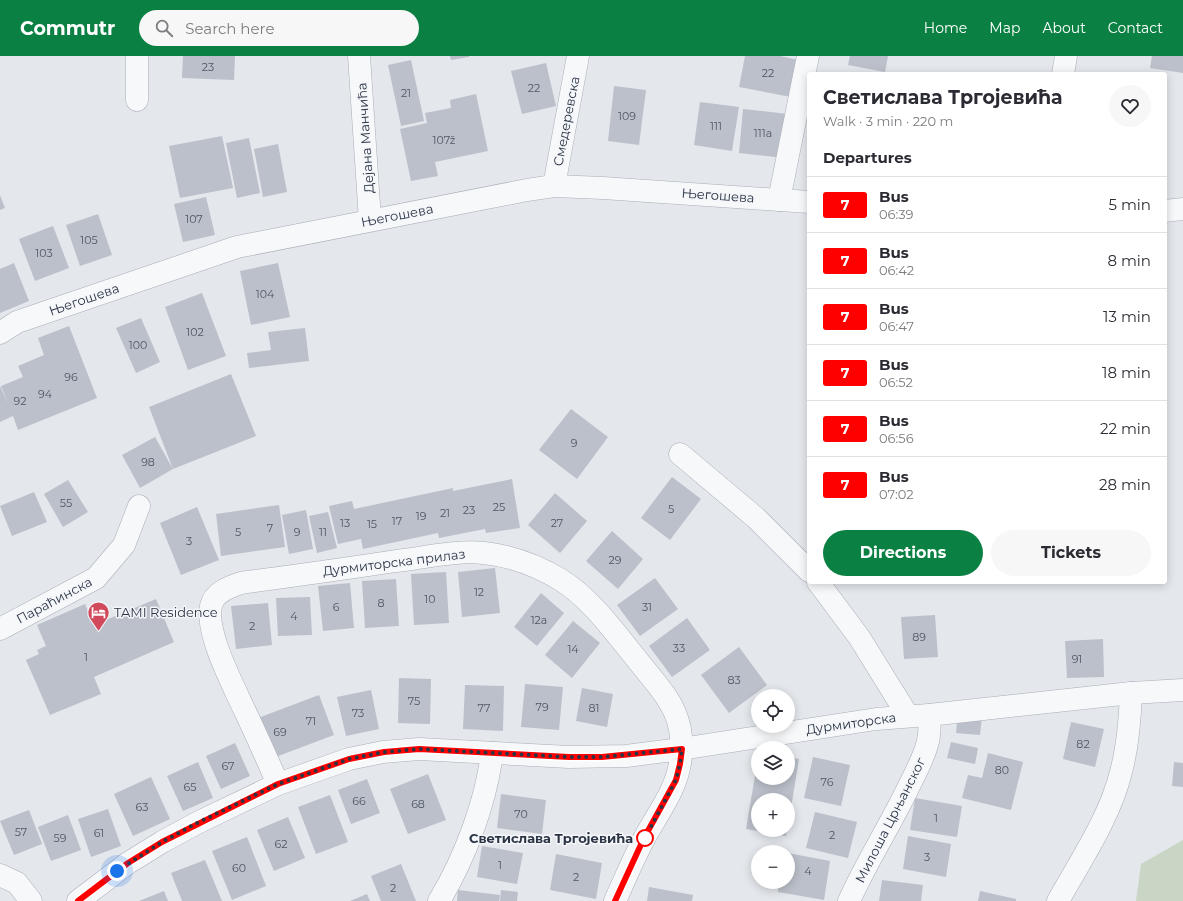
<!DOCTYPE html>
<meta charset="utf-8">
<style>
body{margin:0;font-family:Montserrat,sans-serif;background:#f7f7f7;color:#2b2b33;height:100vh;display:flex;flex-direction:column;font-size:15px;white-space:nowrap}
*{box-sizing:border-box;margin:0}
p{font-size:13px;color:#7c7c81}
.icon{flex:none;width:22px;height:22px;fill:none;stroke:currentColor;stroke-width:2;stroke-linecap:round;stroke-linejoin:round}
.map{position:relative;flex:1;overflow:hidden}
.side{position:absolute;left:807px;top:16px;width:360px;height:512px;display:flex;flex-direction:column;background:#fff;border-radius:4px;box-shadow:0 2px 10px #0003}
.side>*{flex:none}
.badge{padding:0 8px;border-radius:3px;font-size:14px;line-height:26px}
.controls{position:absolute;left:751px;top:633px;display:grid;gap:8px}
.controls a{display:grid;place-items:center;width:44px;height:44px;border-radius:50%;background:#fff;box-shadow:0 2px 10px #0003;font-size:20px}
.you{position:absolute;width:20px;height:20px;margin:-10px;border:3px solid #fff;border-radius:50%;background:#1a73e8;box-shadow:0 0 0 6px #1a73e833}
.map>.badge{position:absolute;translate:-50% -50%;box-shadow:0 0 0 2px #fff}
h2{padding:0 16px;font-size:15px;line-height:36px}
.round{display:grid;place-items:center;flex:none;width:42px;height:42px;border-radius:21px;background:#f7f7f7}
.summary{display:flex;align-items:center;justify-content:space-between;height:68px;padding:0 16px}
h1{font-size:19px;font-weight:700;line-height:30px}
.primary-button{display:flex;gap:8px;margin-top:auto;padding:8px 16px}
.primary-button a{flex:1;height:46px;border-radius:24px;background:#0b8043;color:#fff;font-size:16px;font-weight:700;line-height:46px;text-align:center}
.primary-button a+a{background:#f7f7f7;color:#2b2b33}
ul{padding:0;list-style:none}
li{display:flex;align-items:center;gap:12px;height:56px;padding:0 16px;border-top:1px solid #e1e1e2}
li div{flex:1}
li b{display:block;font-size:15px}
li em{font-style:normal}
li .badge{min-width:44px;font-weight:700;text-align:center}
header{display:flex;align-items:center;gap:24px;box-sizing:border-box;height:56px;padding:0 20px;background:#0b8043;color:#fff}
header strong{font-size:19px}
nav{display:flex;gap:22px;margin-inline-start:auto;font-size:14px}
.search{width:280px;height:36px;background:#f7f7f7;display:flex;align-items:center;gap:10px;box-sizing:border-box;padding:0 14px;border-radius:22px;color:#7c7c81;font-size:15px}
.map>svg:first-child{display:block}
.green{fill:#c9d6c5}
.building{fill:#bbc0ca}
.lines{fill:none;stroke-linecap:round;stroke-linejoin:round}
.street-casing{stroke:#a9aeb7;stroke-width:23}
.street{stroke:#f7f8fa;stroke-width:22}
.line-casing{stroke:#fff;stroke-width:9}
.line{stroke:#f00;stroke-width:6}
.walk{stroke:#2b3445;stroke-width:4;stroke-dasharray:0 7.2}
.stop-dot{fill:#fff;stroke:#f00;stroke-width:2}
.labels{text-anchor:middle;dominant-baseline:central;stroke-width:3;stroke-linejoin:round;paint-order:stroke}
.number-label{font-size:11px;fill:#4f5766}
.street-label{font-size:13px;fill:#2b3445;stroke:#f4f6f9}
.poi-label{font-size:13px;fill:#2b3445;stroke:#f4f6f9;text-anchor:start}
.stop-label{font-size:13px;font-weight:bold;fill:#2b3445;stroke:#f4f6f9;text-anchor:end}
</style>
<header>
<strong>Commutr</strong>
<div class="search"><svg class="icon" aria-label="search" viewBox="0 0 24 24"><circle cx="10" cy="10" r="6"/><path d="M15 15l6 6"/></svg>Search here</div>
<nav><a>Home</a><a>Map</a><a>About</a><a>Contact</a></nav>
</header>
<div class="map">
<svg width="1183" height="845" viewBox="0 0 1183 845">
<rect width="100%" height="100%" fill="#e4e7ec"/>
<!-- green -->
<path class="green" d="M1183,784V845H1136L1141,808Z"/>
<!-- building -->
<g class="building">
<path d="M183,0H235L234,24L182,22Z"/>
<path d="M450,0H469V1L451,4Z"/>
<path d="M745,0H780L798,4L791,41L739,31Z"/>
<path d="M850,0H888L885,16L848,9Z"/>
<path d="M1152,0H1183V17L1150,12Z"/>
<path d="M411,4L424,65L401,70L388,9Z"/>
<path d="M546,7L556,50L522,58L511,15Z"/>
<path d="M614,30L646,34L639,89L608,85Z"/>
<path d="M476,38L488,95L435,106L438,120L411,125L400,73L427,67L425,57L451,52L450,44Z"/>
<path d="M700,46L739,51L732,95L694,89Z"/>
<path d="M743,53L788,58L784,102L739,97Z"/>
<path d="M222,80L233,132L180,142L169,90Z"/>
<path d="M249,82L260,137L237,142L226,87Z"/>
<path d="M278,88L287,136L263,141L254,93Z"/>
<path d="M0,139L5,152L0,154Z"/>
<path d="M206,141L215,179L183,186L174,148Z"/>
<path d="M98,158L112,199L80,210L66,169Z"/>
<path d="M53,170L69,212L35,225L19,183Z"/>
<path d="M14,207L29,245L0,257V213Z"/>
<path d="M278,207L290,261L251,269L240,215Z"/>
<path d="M202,237L226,300L188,314L165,251Z"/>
<path d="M141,262L160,306L136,317L116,272Z"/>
<path d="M69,270L97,342L18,374L13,360L0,366V330L8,348L1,330L23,321L18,310L44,299L38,282Z"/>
<path d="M305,272L309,305L249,312L247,297L271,294L268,276Z"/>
<path d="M231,318L256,380L173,413L149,351Z"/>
<path d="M571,353L608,381L577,423L539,394Z"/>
<path d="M155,381L173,413L140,432L122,399Z"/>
<path d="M672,421L701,443L670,484L641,462Z"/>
<path d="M512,423L520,472L486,477L485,473L439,482L438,477L363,493L361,483L338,488L329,450L352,445L354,453L453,432V435Z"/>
<path d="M68,424L88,456L63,471L44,438Z"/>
<path d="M34,436L47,466L12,480L0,450Z"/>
<path d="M555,437L587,465L560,497L528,469Z"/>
<path d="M279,449L285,491L221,500L216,458Z"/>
<path d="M197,451L219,504L181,519L160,467Z"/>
<path d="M306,454L313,493L289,498L282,459Z"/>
<path d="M328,456L337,492L317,497L309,460Z"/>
<path d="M612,475L643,503L618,533L586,505Z"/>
<path d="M495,512L500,557L462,561L458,516Z"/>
<path d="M446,516L449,567L414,569L411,518Z"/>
<path d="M655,522L678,553L640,580L617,549Z"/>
<path d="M396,523L399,570L365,572L362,525Z"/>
<path d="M350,527L354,572L323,575L318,530Z"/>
<path d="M541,537L564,557L537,590L514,571Z"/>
<path d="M310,541L312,579L278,580L276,542Z"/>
<path d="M156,543L174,586L94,621L101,638L50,659L26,604L39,598L37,594L46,590L37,569L85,548L94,569Z"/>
<path d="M268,547L272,589L236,593L231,550Z"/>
<path d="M935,559L938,601L904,603L901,561Z"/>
<path d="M687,562L710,594L672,621L649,590Z"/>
<path d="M573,565L600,587L572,622L545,599Z"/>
<path d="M1103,583L1104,621L1067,622L1065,585Z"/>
<path d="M739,591L767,629L729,657L701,619Z"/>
<path d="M399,622L431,623L430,668L398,667Z"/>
<path d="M525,628L563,631L559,674L521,671Z"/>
<path d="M465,629L504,630L503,675L463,673Z"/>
<path d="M582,632L613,638L607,671L576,665Z"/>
<path d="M371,634L379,673L346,680L337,641Z"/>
<path d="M319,639L334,679L273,702L258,662Z"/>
<path d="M958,658L982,660L980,679L956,677Z"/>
<path d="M1071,666L1104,673L1095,711L1063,703Z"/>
<path d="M951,686L978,692L975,708L947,702Z"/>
<path d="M235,687L250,720L221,733L206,700Z"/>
<path d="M988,697L1023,706L1011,754L962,742L968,719L982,722Z"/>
<path d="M788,701L799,703L789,764L788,744H758V774H787L786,780L746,773L757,708L758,722H788Z"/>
<path d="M813,701L850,709L841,750L804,742Z"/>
<path d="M198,706L213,742L183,755L167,720Z"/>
<path d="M1174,706L1183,707V731L1172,730Z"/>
<path d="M428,718L446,764L408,778L390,733Z"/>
<path d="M151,721L170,763L133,780L114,738Z"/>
<path d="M367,723L380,757L351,768L338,734Z"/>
<path d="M501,738L546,744L542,778L497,772Z"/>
<path d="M330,739L348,786L316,798L298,751Z"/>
<path d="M915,742L962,750L957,781L910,774Z"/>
<path d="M108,753L121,790L91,801L78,763Z"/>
<path d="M29,754L42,788L14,799L0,765Z"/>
<path d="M815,756L857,766L848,802L806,792Z"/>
<path d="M68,759L81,794L51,805L38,771Z"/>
<path d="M288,761L305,802L274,815L257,774Z"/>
<path d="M908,780L951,788L946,821L903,813Z"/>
<path d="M247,781L266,830L232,844L212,795Z"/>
<path d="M482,790L523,797L517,828L477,821Z"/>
<path d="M788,797L830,805L824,844L778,836L779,826H788Z"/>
<path d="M556,798L602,807L596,843L550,834Z"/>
<path d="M205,804L222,845H182L171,817Z"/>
<path d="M401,808L416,845H381L371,820Z"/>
<path d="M882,824L923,829L921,845H879Z"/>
<path d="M649,831L693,839L692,845H647Z"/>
<path d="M458,834L500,839L499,845H457Z"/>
<path d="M501,834L518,836L517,845H500Z"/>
<path d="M164,835L168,845H139Z"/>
<path d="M980,835L1016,843V845H978Z"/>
<path d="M367,838L370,845H350Z"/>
</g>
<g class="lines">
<defs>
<g id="street">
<path d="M137,0V44"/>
<path d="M359,0L370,164"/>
<path d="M1063,18L1066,0"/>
<path d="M554,130L578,0"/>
<path d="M779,144L808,0"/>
<path d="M1165,155L1183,153"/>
<path d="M0,277L17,266L237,191L527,134L554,130L603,132L809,146"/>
<path d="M680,398L756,462L809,515"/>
<path d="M818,526L859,581L908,660"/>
<path d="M0,573L96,522L124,489L139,450"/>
<path d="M278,728C267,703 256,678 244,653C233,629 205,576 211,550C214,536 230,531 241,527C292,520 344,513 396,505C423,502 457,494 484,497C511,500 538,510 561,524C591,543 613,574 635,601C663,637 688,657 680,707C676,734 658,757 645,781C634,801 625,823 615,845"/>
<path d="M0,819L17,827L31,845"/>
<path d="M78,845L128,807L162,786L197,767L278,728L349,703L383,696L419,693L569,701L626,700L681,693L876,663L929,659L1131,637L1183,634"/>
<path d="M439,845C465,802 486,746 492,697"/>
<path d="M849,845C867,805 891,768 910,728C916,716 923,703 927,689C930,679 930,669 929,659"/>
<path d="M1058,845C1081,804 1110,761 1121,716C1128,690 1130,663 1131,637"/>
</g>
</defs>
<!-- street casing -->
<use href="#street" class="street-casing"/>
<!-- street -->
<use href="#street" class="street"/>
</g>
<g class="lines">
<defs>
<path id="line" d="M78,845L128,807L162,786L278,728L349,703L384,696L419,693L569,701H602L682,693L680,708L676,724L644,782L615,845"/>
</defs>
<!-- line casing -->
<use href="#line" class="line-casing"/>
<!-- line -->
<use href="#line" class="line"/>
<!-- walk -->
<path class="walk" d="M117,815L162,786L197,767L278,728L349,703L384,696L419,693L569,701H602L682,693L680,708L676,724L645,782"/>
</g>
<!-- icons -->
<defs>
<symbol id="hotel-pin" viewBox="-11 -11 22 30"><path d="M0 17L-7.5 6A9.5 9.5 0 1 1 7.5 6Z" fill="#d1495b" stroke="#f4f6f9"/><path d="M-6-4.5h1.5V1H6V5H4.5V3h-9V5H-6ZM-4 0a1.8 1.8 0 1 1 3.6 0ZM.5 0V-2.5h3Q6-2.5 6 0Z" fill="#fff"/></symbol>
</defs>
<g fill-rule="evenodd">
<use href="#hotel-pin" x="86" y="544" width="25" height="34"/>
</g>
<!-- markers -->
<circle class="stop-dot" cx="645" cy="782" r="8"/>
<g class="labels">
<!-- number labels -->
<g class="number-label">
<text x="208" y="11">23</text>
<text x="768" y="17">22</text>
<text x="534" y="32">22</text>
<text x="406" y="37">21</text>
<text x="627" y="60">109</text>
<text x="716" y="70">111</text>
<text x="763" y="77">111a</text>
<text x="444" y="84">107ž</text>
<text x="194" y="163">107</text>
<text x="89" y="184">105</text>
<text x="44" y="197">103</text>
<text x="265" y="238">104</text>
<text x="195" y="276">102</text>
<text x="138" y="289">100</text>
<text x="71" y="321">96</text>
<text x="45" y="338">94</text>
<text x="20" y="345">92</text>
<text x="574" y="387">9</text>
<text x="148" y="406">98</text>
<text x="66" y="447">55</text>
<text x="499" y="451">25</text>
<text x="671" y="453">5</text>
<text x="469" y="454">23</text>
<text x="445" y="457">21</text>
<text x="421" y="460">19</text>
<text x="397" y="465">17</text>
<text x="345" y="467">13</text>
<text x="557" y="467">27</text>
<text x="372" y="468">15</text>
<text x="270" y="472">7</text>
<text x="238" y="476">5</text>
<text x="297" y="476">9</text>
<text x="323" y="476">11</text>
<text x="189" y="485">3</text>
<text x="615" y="504">29</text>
<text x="479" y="536">12</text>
<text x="430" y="543">10</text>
<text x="381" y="547">8</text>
<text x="336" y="551">6</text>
<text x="647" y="551">31</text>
<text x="294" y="560">4</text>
<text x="539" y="564">12a</text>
<text x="252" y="570">2</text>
<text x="919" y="581">89</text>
<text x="679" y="592">33</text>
<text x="573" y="593">14</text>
<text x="86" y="601">1</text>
<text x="1077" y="603">91</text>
<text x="734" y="624">83</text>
<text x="414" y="645">75</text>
<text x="542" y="651">79</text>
<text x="484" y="652">77</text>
<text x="594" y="652">81</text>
<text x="358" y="657">73</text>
<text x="311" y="665">71</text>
<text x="280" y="676">69</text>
<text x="1083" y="688">82</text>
<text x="228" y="710">67</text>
<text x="1002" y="714">80</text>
<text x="827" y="726">76</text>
<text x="190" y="731">65</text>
<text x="359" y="745">66</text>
<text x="418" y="748">68</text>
<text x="142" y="751">63</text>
<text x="521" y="758">70</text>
<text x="936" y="762">1</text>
<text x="21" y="776">57</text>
<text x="99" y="777">61</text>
<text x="832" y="779">2</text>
<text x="60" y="782">59</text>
<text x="281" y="788">62</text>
<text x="927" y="801">3</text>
<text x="500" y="809">1</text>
<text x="239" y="812">60</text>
<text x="808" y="815">4</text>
<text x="576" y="821">2</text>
<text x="393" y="832">2</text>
</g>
<!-- street labels -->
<g class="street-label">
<text transform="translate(566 65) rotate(-79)">Смедеревска</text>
<text transform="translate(365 82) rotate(-94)">Дејана Манчића</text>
<text transform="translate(718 139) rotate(4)">Његошева</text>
<text transform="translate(397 159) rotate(-11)">Његошева</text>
<text transform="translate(84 243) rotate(-19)">Његошева</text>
<text transform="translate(394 506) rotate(-7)">Дурмиторска прилаз</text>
<text transform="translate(54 544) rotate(-28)">Параћинска</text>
<text transform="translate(851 667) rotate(-8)">Дурмиторска</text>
<text transform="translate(890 764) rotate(-63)">Милоша Црњанског</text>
</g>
<!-- poi labels -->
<g class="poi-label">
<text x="114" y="556">TAMI Residence</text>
</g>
<!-- stop labels -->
<g class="stop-label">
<text x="633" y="782">Светислава Тргојевића</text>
</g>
</g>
</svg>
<div class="controls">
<a><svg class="icon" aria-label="locate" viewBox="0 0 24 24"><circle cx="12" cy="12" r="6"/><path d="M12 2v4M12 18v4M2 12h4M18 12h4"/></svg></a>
<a><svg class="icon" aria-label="layers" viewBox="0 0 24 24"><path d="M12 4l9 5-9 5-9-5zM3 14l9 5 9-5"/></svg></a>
<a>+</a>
<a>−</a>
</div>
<div class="you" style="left:117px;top:815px"></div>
<section class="side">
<div class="summary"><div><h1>Светислава Тргојевића</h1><p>Walk · 3 min · 220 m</p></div><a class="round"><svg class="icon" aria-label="heart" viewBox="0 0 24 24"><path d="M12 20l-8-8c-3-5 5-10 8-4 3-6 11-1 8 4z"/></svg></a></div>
<h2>Departures</h2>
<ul>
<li><span class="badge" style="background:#f00;color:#fff">7</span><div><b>Bus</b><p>06:39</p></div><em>5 min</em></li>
<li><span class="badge" style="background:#f00;color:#fff">7</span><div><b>Bus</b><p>06:42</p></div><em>8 min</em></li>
<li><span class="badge" style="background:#f00;color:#fff">7</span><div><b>Bus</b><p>06:47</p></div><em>13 min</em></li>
<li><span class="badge" style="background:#f00;color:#fff">7</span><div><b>Bus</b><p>06:52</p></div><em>18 min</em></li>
<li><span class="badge" style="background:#f00;color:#fff">7</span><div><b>Bus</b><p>06:56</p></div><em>22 min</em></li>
<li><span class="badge" style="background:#f00;color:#fff">7</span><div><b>Bus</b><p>07:02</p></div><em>28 min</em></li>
</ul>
<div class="primary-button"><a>Directions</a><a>Tickets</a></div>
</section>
</div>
